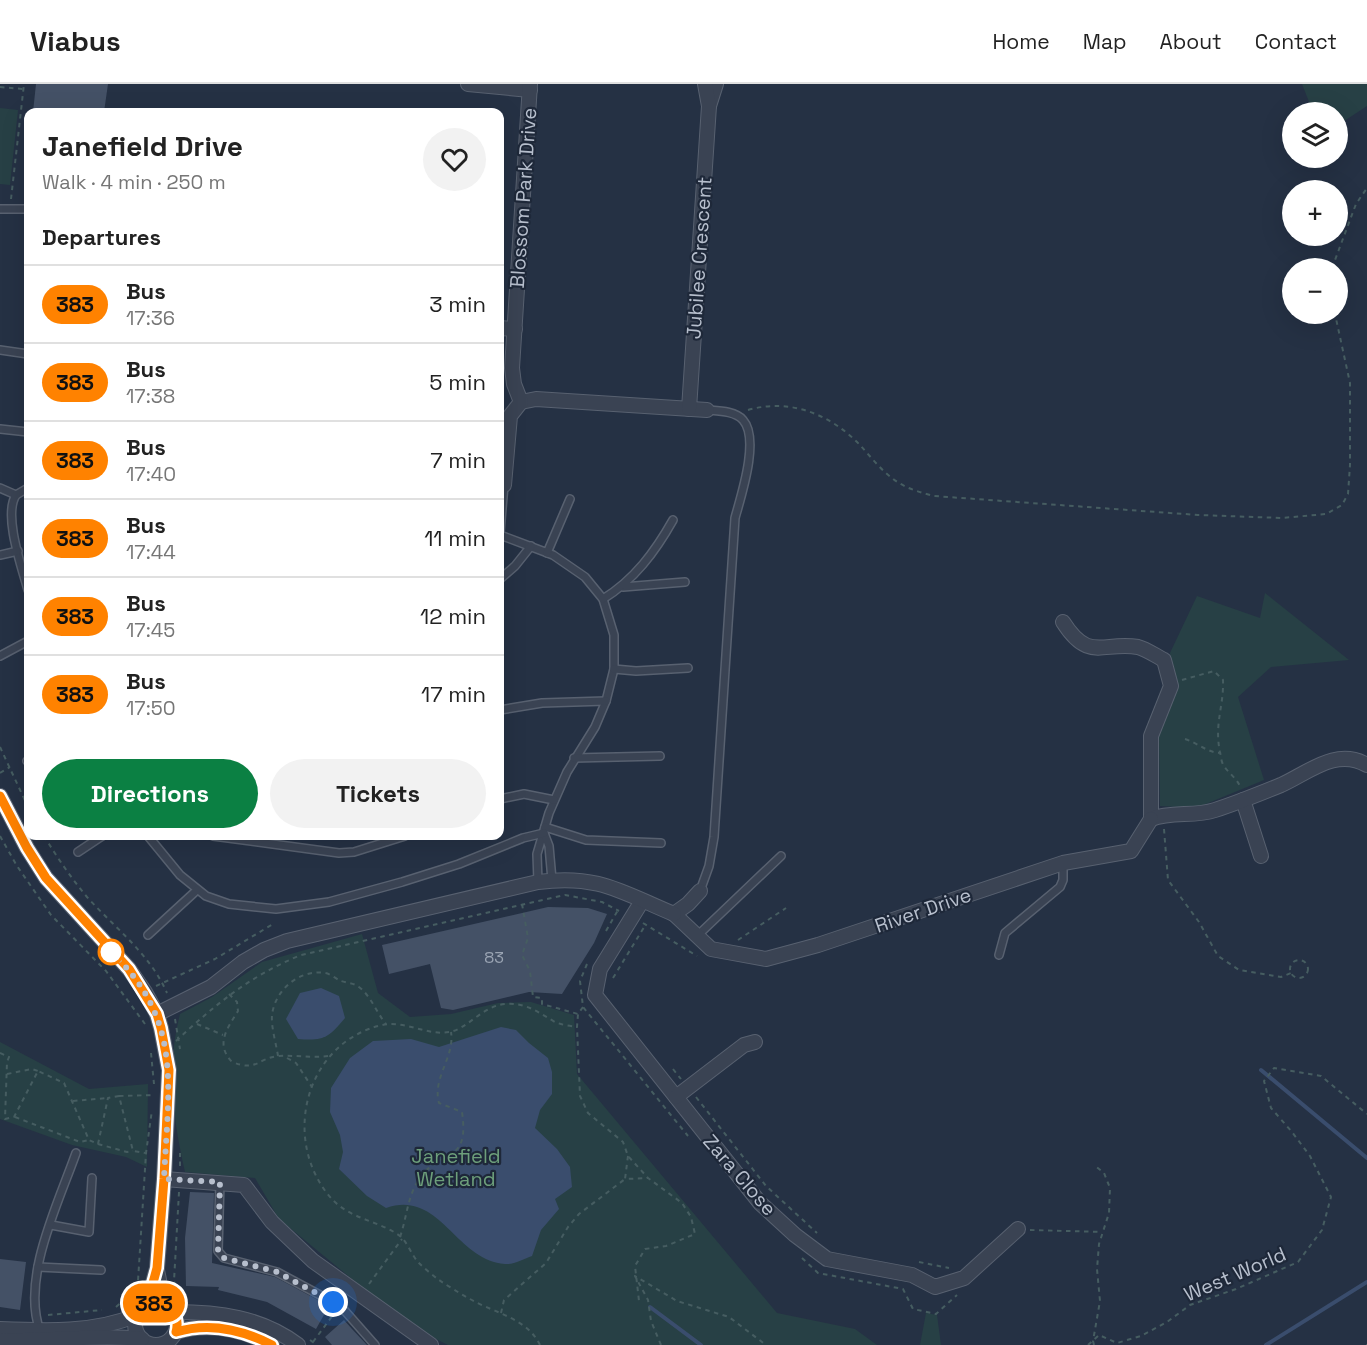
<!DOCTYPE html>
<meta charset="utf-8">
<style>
body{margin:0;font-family:"Space Grotesk",sans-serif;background:#f2f2f2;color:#222;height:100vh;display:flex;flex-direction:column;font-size:22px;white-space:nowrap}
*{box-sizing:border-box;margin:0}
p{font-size:20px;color:#767676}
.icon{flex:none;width:33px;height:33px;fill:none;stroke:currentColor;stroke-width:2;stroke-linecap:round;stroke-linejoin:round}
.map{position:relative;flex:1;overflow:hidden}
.sheet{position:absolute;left:24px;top:24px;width:480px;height:732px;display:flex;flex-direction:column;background:#fff;border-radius:12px;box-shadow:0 6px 24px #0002}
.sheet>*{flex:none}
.badge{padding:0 12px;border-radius:20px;font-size:21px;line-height:39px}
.fabs{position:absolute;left:1282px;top:18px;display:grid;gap:12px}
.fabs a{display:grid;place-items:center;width:66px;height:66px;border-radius:50%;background:#fff;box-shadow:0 6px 24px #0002;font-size:30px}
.you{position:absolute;width:30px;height:30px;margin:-15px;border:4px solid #fff;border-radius:50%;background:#1a73e8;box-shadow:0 0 0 9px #1a73e833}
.map>.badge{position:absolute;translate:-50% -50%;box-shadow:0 0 0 3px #fff}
h2{padding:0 18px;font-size:22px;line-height:54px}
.round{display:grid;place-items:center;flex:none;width:63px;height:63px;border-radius:32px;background:#f2f2f2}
.summary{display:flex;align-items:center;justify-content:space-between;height:102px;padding:0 18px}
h1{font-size:28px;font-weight:600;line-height:45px}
.action{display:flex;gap:12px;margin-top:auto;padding:12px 18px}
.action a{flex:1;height:69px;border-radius:36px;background:#0b8043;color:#fff;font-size:24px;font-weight:600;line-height:69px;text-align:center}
.action a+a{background:#f2f2f2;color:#222}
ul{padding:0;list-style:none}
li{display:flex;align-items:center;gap:18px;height:78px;padding:0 18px;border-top:2px solid #e0e0e0}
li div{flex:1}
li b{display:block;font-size:22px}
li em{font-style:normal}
li .badge{min-width:66px;font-weight:700;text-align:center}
header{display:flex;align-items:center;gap:36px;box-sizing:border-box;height:84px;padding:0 30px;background:#fff;border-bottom:2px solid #e0e0e0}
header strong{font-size:28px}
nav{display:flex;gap:33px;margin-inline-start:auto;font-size:21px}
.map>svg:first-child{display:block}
.green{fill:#274045}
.water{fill:#3a4d6d}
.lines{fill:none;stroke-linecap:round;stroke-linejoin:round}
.stream{stroke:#3a4d6d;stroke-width:4}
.building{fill:#445166}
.lane-casing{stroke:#586170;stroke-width:10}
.street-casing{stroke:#586170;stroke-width:16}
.path{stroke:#465d61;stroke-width:2;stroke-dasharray:4.5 4.5;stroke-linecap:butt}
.lane{stroke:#3a4353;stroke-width:7}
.street{stroke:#3a4353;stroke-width:14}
.line-casing{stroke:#fff;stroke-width:14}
.line{stroke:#ff8200;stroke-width:9}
.walk{stroke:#b7bfcd;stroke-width:6;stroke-dasharray:0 10.8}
.stop-dot{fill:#fff;stroke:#ff8200;stroke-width:3}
.labels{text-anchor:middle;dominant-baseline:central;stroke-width:4.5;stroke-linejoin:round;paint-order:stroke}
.number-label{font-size:16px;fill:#9aa4b3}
.street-label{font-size:20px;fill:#b7bfcd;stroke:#1e2839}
.park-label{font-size:20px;fill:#6d9f7b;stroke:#1e2839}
</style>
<header>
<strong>Viabus</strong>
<nav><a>Home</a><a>Map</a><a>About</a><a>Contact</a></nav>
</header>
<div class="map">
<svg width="1367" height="1261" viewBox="0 0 1367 1261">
<rect width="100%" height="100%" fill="#253144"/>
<!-- green -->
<g class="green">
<path d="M1302,0H1367V22L1338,41V28H1313Z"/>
<path d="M0,24L18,26L10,101L0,100Z"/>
<path d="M1265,509L1349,576L1271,583L1238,613L1264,696L1196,724L1160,722L1159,650L1176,603L1170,569L1197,512L1260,534Z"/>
<path d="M362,850L378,909L410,933L451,930L498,919L531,918L574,931L577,990L777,1229L855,1245L877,1261H448L436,1255L369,1209L279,1135L255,1094L185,1088C173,1034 166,985 180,930L212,913L262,878Z"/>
<path d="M0,958L89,1005L148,1000L147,1083L126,1073L72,1061L0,1035Z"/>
<path d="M926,1229L937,1231L941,1261H920Z"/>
</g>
<!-- water -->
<g class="water">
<path d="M321,904L339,912L345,934C328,954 324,957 298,955L286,935L300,909Z"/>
<path d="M501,943L516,946L529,959L548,974L552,988V1010L540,1026L535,1044L557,1065L570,1083L572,1103L555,1115L559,1125L541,1146L532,1172C524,1175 513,1181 505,1180C455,1176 440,1105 386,1124L367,1112L339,1085L343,1068L340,1051L330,1028L331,1004L350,974L373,957L411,955L439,963Z"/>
</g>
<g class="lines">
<!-- stream -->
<g class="stream">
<path d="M1261,986L1367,1074"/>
<path d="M650,1223L701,1261"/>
<path d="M1266,1261L1367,1198"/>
</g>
</g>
<!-- building -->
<g class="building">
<path d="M36,0H108L104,28H33Z"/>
<path d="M548,823L588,824L607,830L594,859L562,910L529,908L453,926L441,924L430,880L389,890L382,861Z"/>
<path d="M190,1108L214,1109L212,1179L275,1193L329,1222L316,1245L267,1218L218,1206L219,1203L186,1202L185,1154Z"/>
<path d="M0,1175L26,1178L20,1226L0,1223Z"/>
<path d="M344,1236L352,1245L367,1261H332L325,1253Z"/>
</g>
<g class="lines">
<defs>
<g id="lane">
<path d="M0,125H28"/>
<path d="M0,266L28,270"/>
<path d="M0,345L28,348"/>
<path d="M0,404L16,411"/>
<path d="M28,404L16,411C3,431 22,484 28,506"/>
<path d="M500,448L504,401"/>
<path d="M500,451L553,471L585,493L603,515L614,551V585L606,617L595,643L567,688L549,729L537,770L538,798"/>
<path d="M547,469L570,415"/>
<path d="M0,471L18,467"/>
<path d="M500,495L515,482L531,462"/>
<path d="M623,503L685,498"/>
<path d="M603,515C634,496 655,468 673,436"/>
<path d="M0,572L28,557"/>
<path d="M614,585L636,587L688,584"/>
<path d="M500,626L542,619L606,617"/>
<path d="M574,674L660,672"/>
<path d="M27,677L28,676"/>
<path d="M500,715L524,710L554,716"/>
<path d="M545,743L586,756L661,759"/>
<path d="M544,749L549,762L552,796"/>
<path d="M148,752L180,791L206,812L229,820L276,825L329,818L402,798L459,780L523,754L544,749"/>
<path d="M213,752L339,769L354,768L405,752"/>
<path d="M78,768L102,752"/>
<path d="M700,807L709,782L714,753L735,434C741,412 760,355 743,336C735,327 719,327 707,326"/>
<path d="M148,851L197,806"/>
<path d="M697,852L781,772"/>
<path d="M999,871L1005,849L1060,803L1063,796V779"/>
<path d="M220,1098L218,1167L224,1174L277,1188L333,1218L345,1227L375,1261"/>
<path d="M51,1141L89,1148L92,1094"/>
<path d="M38,1183L101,1186"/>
<path d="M40,1247C21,1194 58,1120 76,1069"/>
</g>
<g id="street">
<path d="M468,0L530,6"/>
<path d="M709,22L716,0"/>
<path d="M500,244L515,245"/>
<path d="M521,318L536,315L707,326"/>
<path d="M689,325L709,22L705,0"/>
<path d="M504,401L510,332L521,318L514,300L512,284L530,0"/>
<path d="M1063,538C1089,579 1103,557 1138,563C1146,565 1156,572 1164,576L1171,602L1151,652V735"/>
<path d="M0,712L27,764L46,794L129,885L145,908L157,930L161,944L169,986L164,1095L157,1184L147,1221"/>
<path d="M1243,716L1261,772"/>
<path d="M1151,735C1172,727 1194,733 1215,726C1237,719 1259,710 1281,701C1308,689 1336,663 1367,681"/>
<path d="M700,807L688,820L674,830L711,865L766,875L818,861L1063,779L1131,767L1151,735"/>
<path d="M642,817L600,885L595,911L760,1119L795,1151L827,1175L912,1191L935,1203L964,1194L1018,1145"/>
<path d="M157,930L211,903L243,878L264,866L287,857L538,798C598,790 621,808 674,830"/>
<path d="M676,1013L744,961L755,958"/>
<path d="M164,1095L244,1101L272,1138L313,1177L431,1261"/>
<path d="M157,1186L164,1221"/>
<circle cx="156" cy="1240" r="21"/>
<path d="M174,1228C218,1228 261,1233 298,1261"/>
<path d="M0,1245C46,1247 95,1249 137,1231"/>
<path d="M176,1248C209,1238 242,1245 272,1261"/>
<path d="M0,1256C47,1258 95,1250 142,1255"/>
</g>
</defs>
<!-- lane casing -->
<use href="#lane" class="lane-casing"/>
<!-- street casing -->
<use href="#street" class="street-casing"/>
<!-- path -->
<g class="path">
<path d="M0,3L23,5"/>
<path d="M11,115L24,0"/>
<path d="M1332,184L1356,120L1367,104"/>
<path d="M748,326C790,314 830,330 860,361C870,372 880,385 892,394C904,404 919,408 934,412L1198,431L1282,434L1326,430L1342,421L1348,410L1350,381V299L1335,230"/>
<path d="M1182,596L1214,587L1223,596C1224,622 1214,640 1220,668C1221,672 1221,678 1224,682C1230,691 1236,693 1241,704"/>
<path d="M1185,655C1198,659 1206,668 1220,669"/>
<path d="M0,663L28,723"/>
<path d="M0,689L10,683"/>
<path d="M1164,745L1168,796L1199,838L1218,872L1239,886L1281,893L1291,889"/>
<path d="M0,752L17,782L51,831L106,887L145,940"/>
<path d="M44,752C57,773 71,794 87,813C115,844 150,870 167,909"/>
<path d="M522,820L528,854L522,871L530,887L533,913L542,914V920L578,930"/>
<path d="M643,839L697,872"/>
<path d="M606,847L618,826"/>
<path d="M738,856L786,824"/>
<circle cx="1299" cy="885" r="9"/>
<path d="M587,880L580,897L583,923L688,1052"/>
<path d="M613,894L646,840"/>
<path d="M156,902L215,875L273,840"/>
<path d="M229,910L237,918L238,927C227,945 215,960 232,978C258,988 257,974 279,972C295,971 311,974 328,972"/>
<path d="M583,923L578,930L577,943L580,1012L588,1029L623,1058L628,1072L648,1094L682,1119L691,1133L695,1150L666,1162L645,1165L635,1182L639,1217"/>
<path d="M175,935L180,965"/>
<path d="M197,940L223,951"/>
<path d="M176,957C217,919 250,892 301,871L565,811L602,818L619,827"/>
<path d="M0,969L9,973L7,978L5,1035L14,1033L38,987L64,999L89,1056L98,1060L108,1014L119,1012L133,1067L145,1069"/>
<path d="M151,969L154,1000"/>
<path d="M278,972C276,959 271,943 272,931C275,906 299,885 325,889C331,890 336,895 341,897C347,899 354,899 359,903C371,912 376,928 386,940"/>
<path d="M287,974L296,979L312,1003"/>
<path d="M673,985L681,995"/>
<path d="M7,990L32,985L38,987"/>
<path d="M119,1012L155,1011"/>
<path d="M696,1013L766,1102L817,1149"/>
<path d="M73,1017L108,1014"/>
<path d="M15,1033L80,1058L89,1056"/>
<path d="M98,1060L127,1068L133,1067"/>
<path d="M628,1072L625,1095L648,1094"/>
<path d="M180,1082V1069"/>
<path d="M179,1108L174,1197L177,1206L187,1214"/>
<path d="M1030,1146L1102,1148"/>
<path d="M400,1153C407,1133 407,1114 419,1095C440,1064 470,1082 462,1028L439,1019C432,994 455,973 451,948"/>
<path d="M802,1174L818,1189L903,1205L913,1225L936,1230L957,1211"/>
<path d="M919,1178L949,1184"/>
<path d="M369,1200L402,1155"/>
<path d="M116,1223L136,1205L138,1197L146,1069L152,1026"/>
<path d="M501,1229L504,1216L546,1179L568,1143L579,1130L625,1095"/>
<path d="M48,1231L102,1226"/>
<path d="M310,1256L317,1261"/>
<path d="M313,1258L333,1231"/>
<path d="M540,1261C527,1234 494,1229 470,1215C459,1209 448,1202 439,1196C432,1191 424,1184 418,1178C411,1170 408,1159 400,1152C377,1135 346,1136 326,1108C282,1049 308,958 382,941C405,936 427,952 449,948C468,945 482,922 505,920C526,918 539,929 555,938C562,941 570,942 577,943"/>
<path d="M661,1261L651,1237L648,1216L635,1192L677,1217L729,1233L766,1261"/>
<path d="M1088,1261L1099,1251L1117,1259L1141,1252L1167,1238L1190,1221L1236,1205L1298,1178L1322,1146L1331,1113L1310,1072L1292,1048L1271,1024L1264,997L1274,984L1321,992L1367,1030"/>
<path d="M1094,1261L1093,1257L1100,1217L1097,1185L1099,1160L1109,1129L1110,1104L1104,1089L1094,1081"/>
<path d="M1366,1261H1367"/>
</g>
<!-- lane -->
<use href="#lane" class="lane"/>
<!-- street -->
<use href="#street" class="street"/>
</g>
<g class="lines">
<defs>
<path id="line" d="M0,712L27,764L46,794L129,885L157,930L161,944L169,986L164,1095L157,1184L147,1221C166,1215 181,1229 176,1248C209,1238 241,1245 272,1261"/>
</defs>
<!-- line casing -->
<use href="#line" class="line-casing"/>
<!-- line -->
<use href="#line" class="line"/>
<!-- walk -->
<path class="walk" d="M111,868C184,936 168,1005 164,1095L220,1098L218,1167L224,1174L277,1188L333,1218"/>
</g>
<!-- markers -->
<circle class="stop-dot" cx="111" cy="868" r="12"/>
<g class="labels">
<!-- number labels -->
<g class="number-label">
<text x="494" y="873">83</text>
</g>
<!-- street labels -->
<g class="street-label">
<text transform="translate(523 114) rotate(-86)">Blossom Park Drive</text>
<text transform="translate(699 174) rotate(-86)">Jubilee Crescent</text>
<text transform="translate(923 826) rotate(-19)">River Drive</text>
<text transform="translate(740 1091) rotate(49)">Zara Close</text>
<text transform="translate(1235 1190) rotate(-23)">West World</text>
</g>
<!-- park labels -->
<g class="park-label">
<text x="456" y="1072">Janefield<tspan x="456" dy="23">Wetland</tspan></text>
</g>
</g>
</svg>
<div class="fabs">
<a><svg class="icon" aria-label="layers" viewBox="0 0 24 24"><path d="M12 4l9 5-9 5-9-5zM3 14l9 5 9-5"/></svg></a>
<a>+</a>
<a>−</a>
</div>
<div class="you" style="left:333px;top:1218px"></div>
<b class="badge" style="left:154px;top:1219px;background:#ff8200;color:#111">383</b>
<section class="sheet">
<div class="summary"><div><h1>Janefield Drive</h1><p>Walk · 4 min · 250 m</p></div><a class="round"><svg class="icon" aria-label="heart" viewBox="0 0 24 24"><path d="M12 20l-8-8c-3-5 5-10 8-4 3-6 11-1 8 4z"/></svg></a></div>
<h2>Departures</h2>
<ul>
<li><span class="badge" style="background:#ff8200;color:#111">383</span><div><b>Bus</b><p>17:36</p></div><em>3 min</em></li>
<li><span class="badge" style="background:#ff8200;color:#111">383</span><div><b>Bus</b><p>17:38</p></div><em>5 min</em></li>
<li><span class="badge" style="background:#ff8200;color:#111">383</span><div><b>Bus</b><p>17:40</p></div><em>7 min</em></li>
<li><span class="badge" style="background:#ff8200;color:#111">383</span><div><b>Bus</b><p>17:44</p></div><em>11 min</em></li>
<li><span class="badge" style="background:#ff8200;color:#111">383</span><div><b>Bus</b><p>17:45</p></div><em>12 min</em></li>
<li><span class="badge" style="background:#ff8200;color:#111">383</span><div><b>Bus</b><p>17:50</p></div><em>17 min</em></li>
</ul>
<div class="action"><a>Directions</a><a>Tickets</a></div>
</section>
</div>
